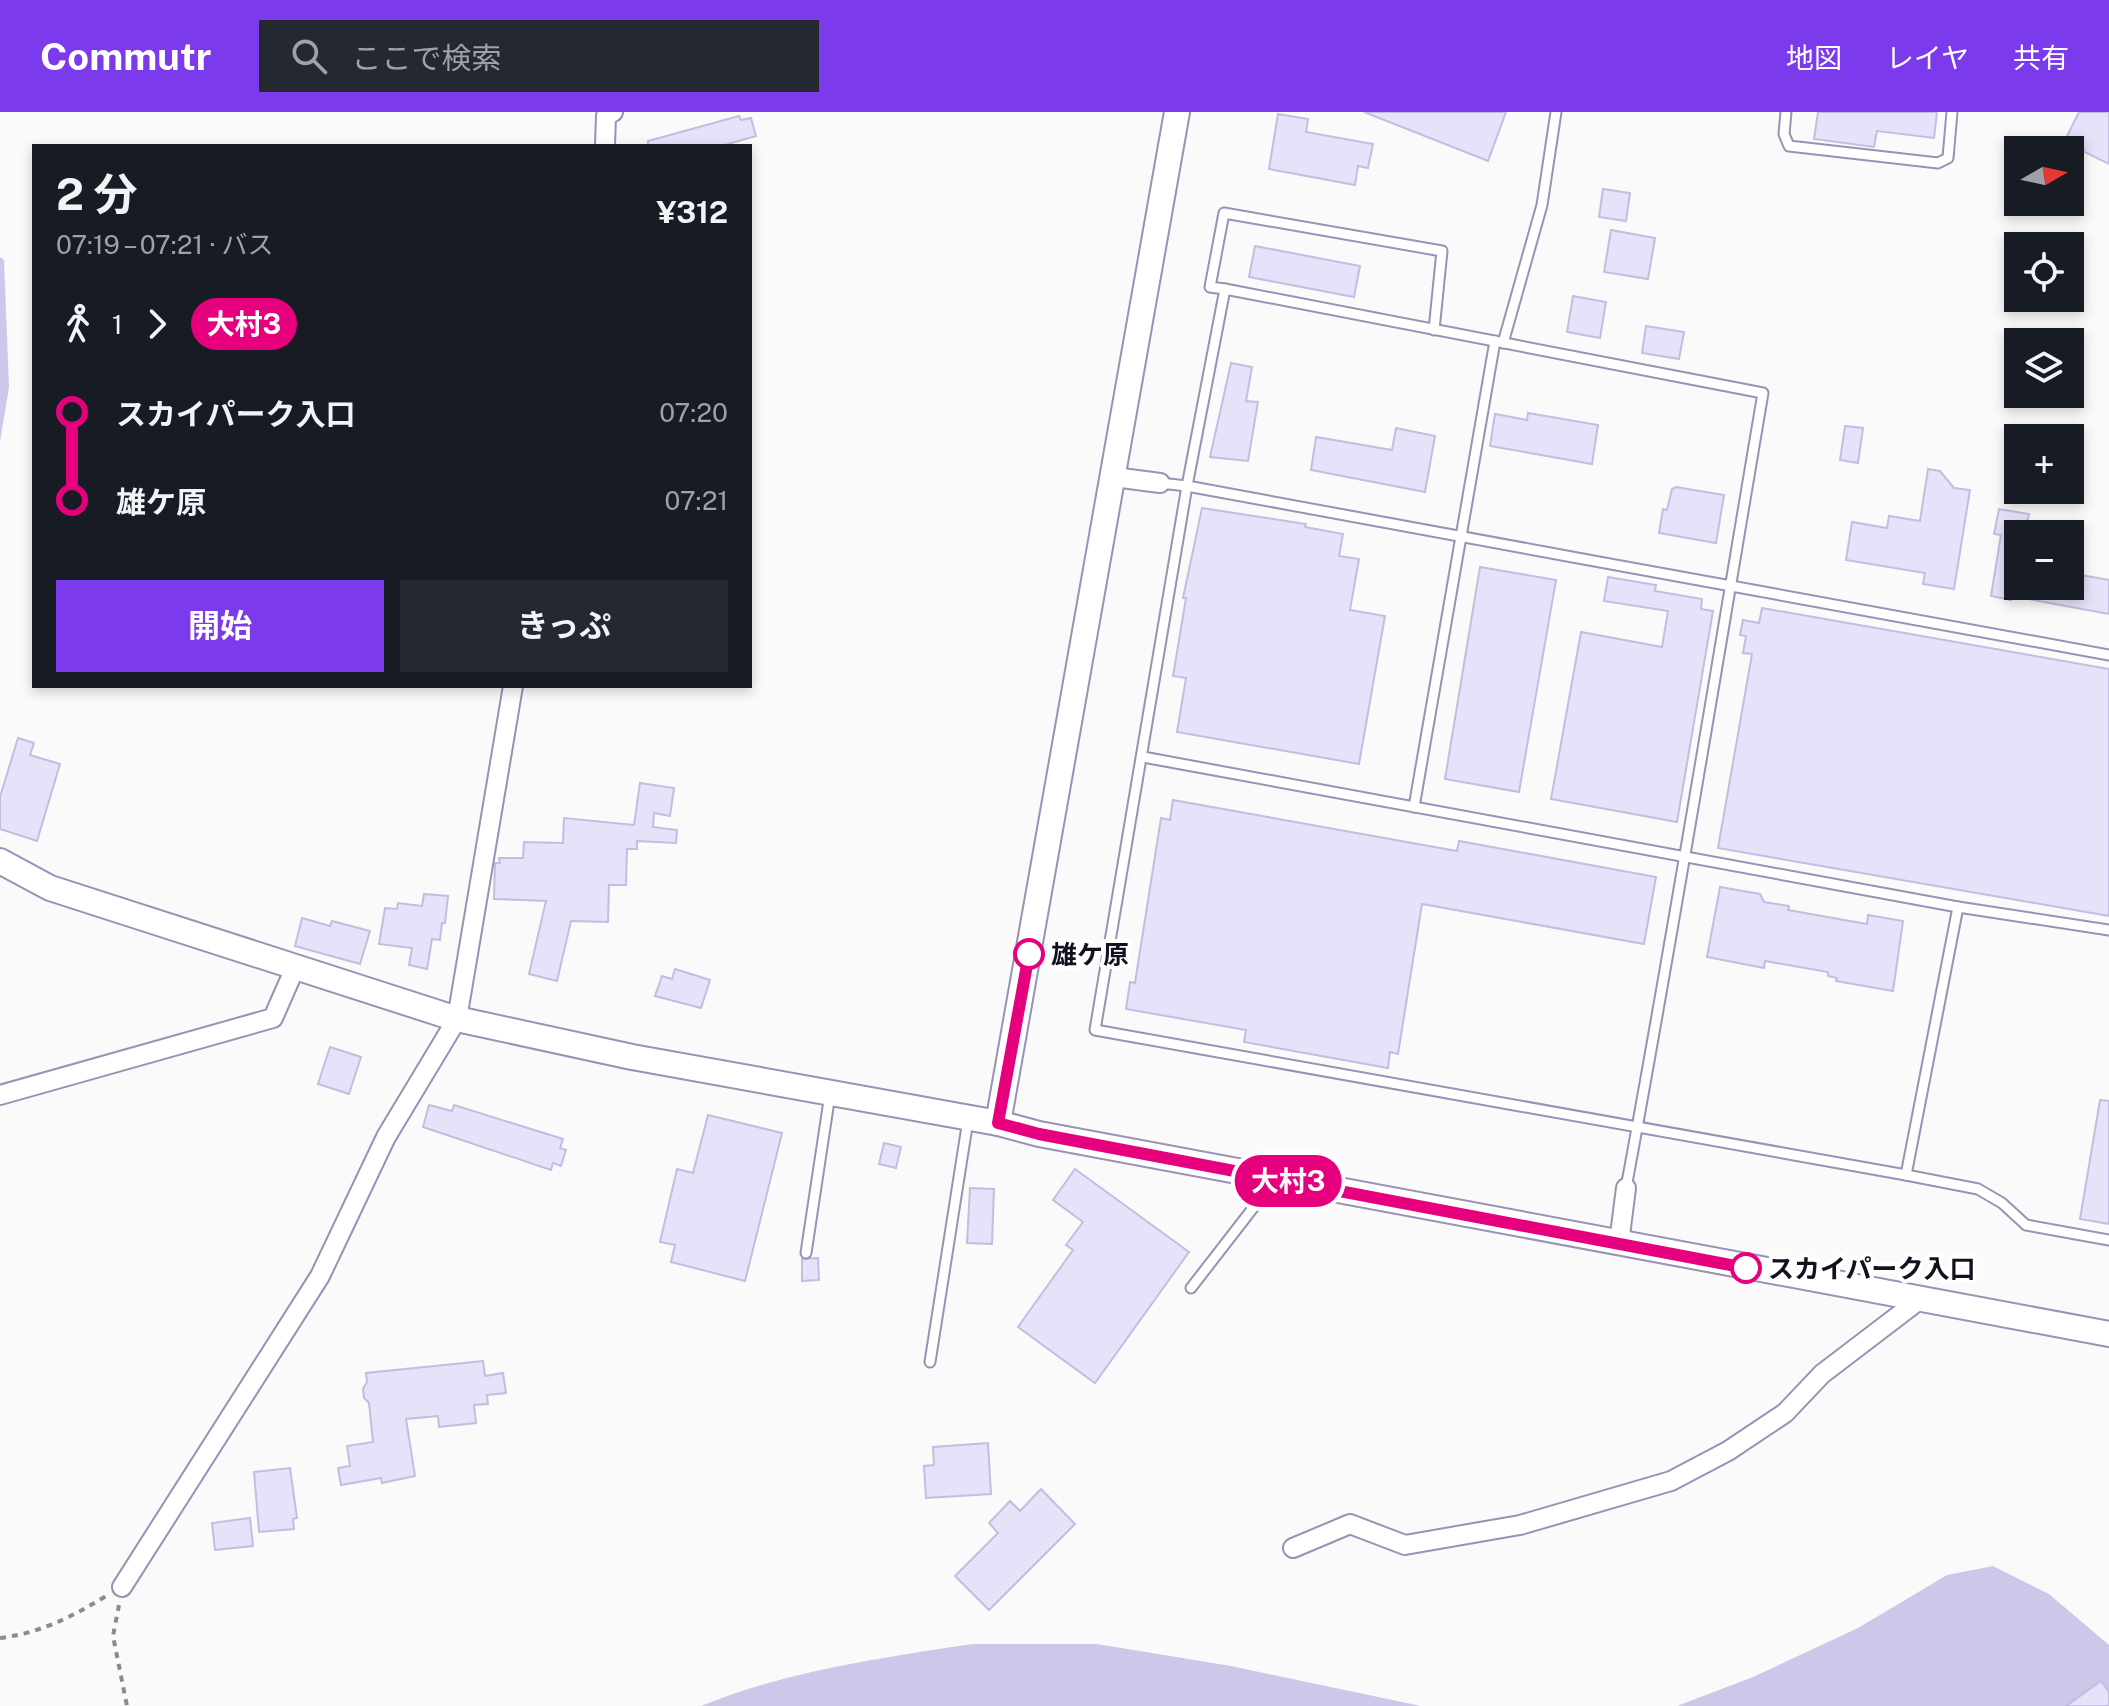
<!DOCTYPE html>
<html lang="ja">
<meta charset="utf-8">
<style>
body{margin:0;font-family:"Public Sans","Noto Sans JP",sans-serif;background:#242831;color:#f1f3f6;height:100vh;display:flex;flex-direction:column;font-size:30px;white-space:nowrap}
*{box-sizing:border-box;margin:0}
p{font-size:26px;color:#9ea1a6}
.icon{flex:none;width:44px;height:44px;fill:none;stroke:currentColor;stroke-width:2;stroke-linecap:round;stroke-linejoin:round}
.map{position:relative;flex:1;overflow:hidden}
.panel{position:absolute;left:32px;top:32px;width:720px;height:544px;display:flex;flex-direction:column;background:#171b24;border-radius:0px;box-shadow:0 4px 12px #0003}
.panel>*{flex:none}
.badge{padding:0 16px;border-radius:26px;font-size:28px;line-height:52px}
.needle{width:52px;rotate:81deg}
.fabs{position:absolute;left:2004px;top:24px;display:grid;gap:16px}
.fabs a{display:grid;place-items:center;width:80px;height:80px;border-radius:0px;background:#171b24;box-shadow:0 4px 12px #0003;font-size:40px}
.map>.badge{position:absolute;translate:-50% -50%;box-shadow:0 0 0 4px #fff}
.legs{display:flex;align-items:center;gap:12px;height:88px;padding:0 24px;font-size:26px}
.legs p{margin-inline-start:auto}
.summary{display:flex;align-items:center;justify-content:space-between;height:136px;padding:0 24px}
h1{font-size:44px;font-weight:700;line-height:60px}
.primary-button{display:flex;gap:16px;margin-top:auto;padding:16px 24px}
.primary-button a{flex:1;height:92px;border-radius:0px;background:#7c3aed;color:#fff;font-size:32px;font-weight:700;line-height:92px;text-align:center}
.primary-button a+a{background:#242831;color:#f1f3f6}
ul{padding:0 24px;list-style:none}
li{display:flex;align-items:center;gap:28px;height:88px;font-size:30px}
li i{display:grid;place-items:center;width:12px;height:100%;margin:0 10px;background:currentColor}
li i::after{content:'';width:20px;height:20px;margin:-10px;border:6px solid;border-radius:50%;background:#171b24}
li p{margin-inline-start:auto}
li:first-child i{background:linear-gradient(#0000 50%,currentColor 0)}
li:last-child i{background:linear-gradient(currentColor 50%,#0000 0)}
header{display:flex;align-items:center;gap:48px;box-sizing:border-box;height:112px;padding:0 40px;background:#7c3aed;color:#fff}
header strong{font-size:38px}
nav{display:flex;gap:44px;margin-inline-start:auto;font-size:28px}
.search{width:560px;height:72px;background:#242831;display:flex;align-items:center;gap:20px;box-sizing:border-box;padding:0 28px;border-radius:0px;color:#9ea1a6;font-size:30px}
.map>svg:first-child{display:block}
.green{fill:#cdc8ea}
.building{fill:#e5e2f9;stroke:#c3bde0;stroke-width:2}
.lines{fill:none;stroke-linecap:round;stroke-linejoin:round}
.service-casing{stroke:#9892b4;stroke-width:13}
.minor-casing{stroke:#9892b4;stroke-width:22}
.tertiary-casing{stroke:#9892b4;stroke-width:28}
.path{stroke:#8b8a90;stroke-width:4;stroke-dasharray:6 6;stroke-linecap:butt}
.service{stroke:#fff;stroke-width:9}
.minor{stroke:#fff;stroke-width:18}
.tertiary{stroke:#fff;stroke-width:24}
.line-1-casing{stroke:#fff;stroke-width:18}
.line-1{stroke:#e6007e;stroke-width:12}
.stop-1-dot{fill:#fff;stroke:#e6007e;stroke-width:4}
.labels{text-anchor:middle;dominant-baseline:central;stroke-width:8;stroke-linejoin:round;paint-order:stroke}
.stop-label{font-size:26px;font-weight:bold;fill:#14111e;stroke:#fff;text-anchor:start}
</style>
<header>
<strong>Commutr</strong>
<div class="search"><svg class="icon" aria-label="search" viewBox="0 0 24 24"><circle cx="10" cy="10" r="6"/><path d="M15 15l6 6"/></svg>ここで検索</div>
<nav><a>地図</a><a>レイヤ</a><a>共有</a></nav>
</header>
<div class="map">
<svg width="2109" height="1594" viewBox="0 0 2109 1594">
<rect width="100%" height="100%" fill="#fafafa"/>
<!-- green -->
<g class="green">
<path d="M0,145L4,148L9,275L0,330Z"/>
<path d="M1993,1454L2049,1482L2109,1533V1594H1677L1753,1565L1858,1516L1947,1463Z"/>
<path d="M972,1532H1097L1231,1554L1421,1594H701C787,1559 880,1546 972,1532Z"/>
</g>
<!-- building -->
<g class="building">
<path d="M1364,0H1506L1488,49Z"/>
<path d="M1818,0H1937L1934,26L1877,19L1874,35L1814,27Z"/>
<path d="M2079,0H2109V52L2064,30Z"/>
<path d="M1278,2L1308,7L1306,20L1373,32L1368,56L1358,54L1355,73L1269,57Z"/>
<path d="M739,4L741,8L751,6L756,24L721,34H648V29Z"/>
<path d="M1603,77L1630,81L1626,109L1599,105Z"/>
<path d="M1611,118L1655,126L1648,167L1604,160Z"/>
<path d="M1255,134L1360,154L1354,185L1249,165Z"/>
<path d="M1573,184L1606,190L1600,226L1567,220Z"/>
<path d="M1646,214L1684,220L1679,247L1642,241Z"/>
<path d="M1231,251L1252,255L1246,289L1258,290L1248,349L1210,345Z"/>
<path d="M1528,301L1598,313L1592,352L1490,334L1495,302L1527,308Z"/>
<path d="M1845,314L1863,316L1858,351L1840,348Z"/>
<path d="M1396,316L1435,324L1425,380L1311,358L1316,325L1392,338Z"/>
<path d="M1928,357L1940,359L1954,376L1970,378L1954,477L1923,472L1925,461L1846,448L1852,410L1887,416L1889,404L1920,409Z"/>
<path d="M1676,375L1724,383L1716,431L1659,421L1663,397L1667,398L1672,377Z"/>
<path d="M1202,396L1306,412L1305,415L1343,422L1339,444L1359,447L1350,498L1385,504L1359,652L1177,620L1186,566L1173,564L1186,486H1183Z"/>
<path d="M1999,397L2029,402L2025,422H2018V474H2070V461L2109,468V502L2012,484L2011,488L1991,484L2001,423L1994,422Z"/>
<path d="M1480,455L1556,468L1519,680L1445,667Z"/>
<path d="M1608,465L1656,473L1655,479L1702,487L1701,497L1713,499L1677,710L1551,687L1581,520L1662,535L1668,499L1604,489Z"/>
<path d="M1762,496L2109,557V804L1718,736L1752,542L1743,541L1746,524L1740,523L1743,508L1759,511Z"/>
<path d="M18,626L34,631L30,643L60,652L37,729L0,717V685Z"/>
<path d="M640,671L674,676L670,704L654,701L653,715L677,718L676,731L637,729V737H627L626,773H609L608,810L571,809L557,869L529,862L546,789L494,787L495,751H500L499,746H523L524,730L563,731L564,706L634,713Z"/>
<path d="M1173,688L1457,739L1459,729L1656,765L1644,832L1422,792L1398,942L1390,940L1388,956L1244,930L1246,918L1126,897L1130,870L1135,871L1161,706L1170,708Z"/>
<path d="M1720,775L1760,782L1764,790L1789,794L1788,798L1867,812L1868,803L1903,809L1893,879L1836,869L1837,866L1828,864V860L1765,849L1764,856L1707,845Z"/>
<path d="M424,782L448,784L445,811H442L440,828L432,827L427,857L409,853L412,836L379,832L385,796L397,797L398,791L422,794Z"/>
<path d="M302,806L330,814L332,809L370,819L360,852L295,834Z"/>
<path d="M675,857L710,868L701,896L655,884L662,864L672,867Z"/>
<path d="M330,935L361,945L349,982L318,972Z"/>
<path d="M2100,988L2109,989V1112L2080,1107Z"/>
<path d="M429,993L452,999L454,993L563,1027L560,1036L566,1038L561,1054L553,1051L551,1058L423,1015Z"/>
<path d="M708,1003L782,1021L745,1169L671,1150L675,1133L660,1130L677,1057L693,1061Z"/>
<path d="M884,1031L901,1035L896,1056L879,1052Z"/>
<path d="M1075,1057L1189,1140L1095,1271L1018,1215L1073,1138L1066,1133L1083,1110L1053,1088Z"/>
<path d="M970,1076L994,1077L992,1132L967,1131Z"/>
<path d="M818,1146L819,1168L802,1169V1147Z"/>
<path d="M483,1249L485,1264L503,1261L506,1281L487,1283L488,1292L474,1293L476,1311L439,1315L438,1304L406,1307L415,1364L382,1371L381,1366L341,1373L338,1356L350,1354L347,1334L373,1330L369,1291L364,1286L363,1277L367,1270L366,1261Z"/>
<path d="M988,1331L991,1382L926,1386L924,1354L934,1353L933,1335Z"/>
<path d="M290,1356L297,1406L293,1407L294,1417L259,1420L254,1360Z"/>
<path d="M1041,1377L1075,1412L989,1498L955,1464L998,1421L989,1411L1010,1389L1020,1399Z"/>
<path d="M250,1406L253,1434L215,1438L212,1411Z"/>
<path d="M2101,1569L2109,1580V1594H2066Z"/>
</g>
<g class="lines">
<defs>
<g id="service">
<path d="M1786,0L1784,22L1789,34L1938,51L1948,46L1952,0"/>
<path d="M1225,177L1210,175L1224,101L1442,139L1434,218"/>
<path d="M1503,231L1542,93L1556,0"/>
<path d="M1143,645L1958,795L1906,1063L1095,918L1187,374L1160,371"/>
<path d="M1414,695L1495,229"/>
<path d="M1958,795L2109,818"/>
<path d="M1906,1063L1978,1077L2002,1091L2026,1113L2109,1128"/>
<path d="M1626,1076C1675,812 1718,546 1763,281L1225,177L1187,374C1494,431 1802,487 2109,543"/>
<path d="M806,1141L830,982"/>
<path d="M1191,1176L1260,1087L1264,1067"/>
<path d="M930,1250L968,1008"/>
</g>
<g id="minor">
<path d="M605,34L606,4L613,0"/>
<path d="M1114,365L1160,371"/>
<path d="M0,983L273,906L295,856"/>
<path d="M1619,1131L1626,1076"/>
<path d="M1293,1436L1350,1412L1405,1433L1520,1413L1671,1369L1728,1339L1785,1301L1822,1262L1919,1188"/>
<path d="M122,1475L320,1164L386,1025L457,907L513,574"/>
</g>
<g id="tertiary">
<path d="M0,749L50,776L457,907L632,945L998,1011L1039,1022L2109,1222"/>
<path d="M998,1011L1177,0"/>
</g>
</defs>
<!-- service casing -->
<use href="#service" class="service-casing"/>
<!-- minor casing -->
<use href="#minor" class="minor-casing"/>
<!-- tertiary casing -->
<use href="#tertiary" class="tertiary-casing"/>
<!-- path -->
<g class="path">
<path d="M119,1493L113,1524L127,1594"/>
<path d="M0,1526C40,1521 72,1505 106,1484"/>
</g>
<!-- service -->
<use href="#service" class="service"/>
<!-- minor -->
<use href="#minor" class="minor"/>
<!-- tertiary -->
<use href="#tertiary" class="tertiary"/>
</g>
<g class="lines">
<defs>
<path id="line-1" d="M1029,842L998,1011L1039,1022L1746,1156"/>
</defs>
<!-- line-1 casing -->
<use href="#line-1" class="line-1-casing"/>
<!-- line-1 -->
<use href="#line-1" class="line-1"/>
</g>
<!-- markers -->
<g class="stop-1-dot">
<circle cx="1029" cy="842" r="14"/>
<circle cx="1746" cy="1156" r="14"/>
</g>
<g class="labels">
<!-- stop labels -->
<g class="stop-label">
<text x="1051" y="842">雄ケ原</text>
<text x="1768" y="1156">スカイパーク入口</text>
</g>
</g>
</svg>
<div class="fabs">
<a><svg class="needle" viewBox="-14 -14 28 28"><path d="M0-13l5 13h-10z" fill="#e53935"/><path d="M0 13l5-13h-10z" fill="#9ea1a6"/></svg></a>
<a><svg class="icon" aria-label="locate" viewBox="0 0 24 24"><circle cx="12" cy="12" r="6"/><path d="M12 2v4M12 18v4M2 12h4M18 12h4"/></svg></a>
<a><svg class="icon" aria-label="layers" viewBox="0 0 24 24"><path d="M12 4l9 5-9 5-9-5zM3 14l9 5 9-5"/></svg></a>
<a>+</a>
<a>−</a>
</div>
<b class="badge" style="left:1288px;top:1069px;background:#e6007e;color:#fff">大村3</b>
<section class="panel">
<div class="summary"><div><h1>2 分</h1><p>07:19 – 07:21 · バス</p></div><b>¥312</b></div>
<div class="legs"><svg class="icon" aria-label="walk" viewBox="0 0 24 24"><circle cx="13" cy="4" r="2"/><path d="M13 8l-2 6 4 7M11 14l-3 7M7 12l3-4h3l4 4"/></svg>1<svg class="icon" aria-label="forward" viewBox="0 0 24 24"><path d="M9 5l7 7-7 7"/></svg><b class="badge" style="background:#e6007e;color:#fff">大村3</b></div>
<ul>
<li><i style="color:#e6007e"></i><b>スカイパーク入口</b><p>07:20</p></li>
<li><i style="color:#e6007e"></i><b>雄ケ原</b><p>07:21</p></li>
</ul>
<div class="primary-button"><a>開始</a><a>きっぷ</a></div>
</section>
</div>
